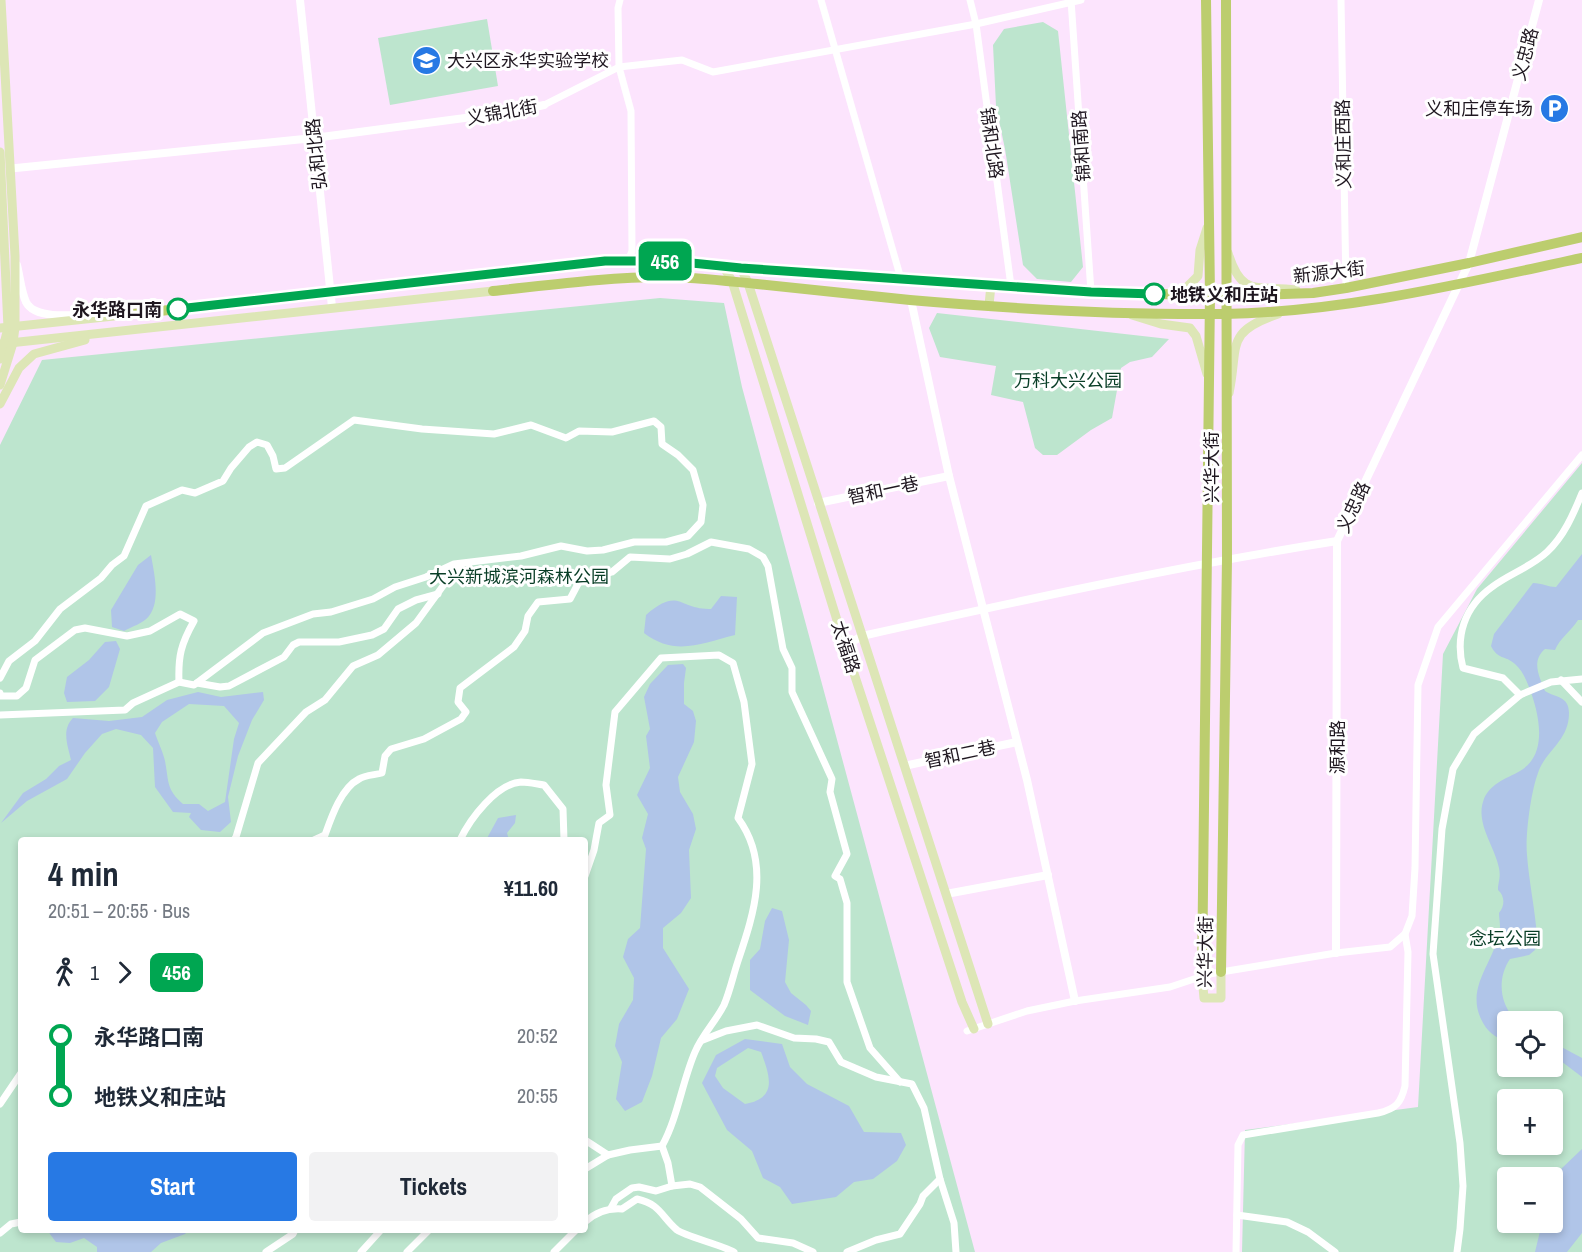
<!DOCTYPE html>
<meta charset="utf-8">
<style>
body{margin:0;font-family:"Archivo Narrow","Noto Sans SC",sans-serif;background:#f2f2f3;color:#1f2937;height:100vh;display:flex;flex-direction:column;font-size:22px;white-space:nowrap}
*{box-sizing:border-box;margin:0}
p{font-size:20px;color:#747a83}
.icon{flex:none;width:33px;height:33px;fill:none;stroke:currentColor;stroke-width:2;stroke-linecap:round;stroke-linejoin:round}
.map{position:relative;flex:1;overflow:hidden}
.panel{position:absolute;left:18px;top:837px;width:570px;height:396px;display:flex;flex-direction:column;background:#fff;border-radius:6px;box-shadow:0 3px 9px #0003}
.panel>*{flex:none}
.badge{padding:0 12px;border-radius:9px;font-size:21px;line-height:39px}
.controls{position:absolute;left:1497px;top:1011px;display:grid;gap:12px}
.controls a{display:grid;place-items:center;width:66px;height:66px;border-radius:6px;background:#fff;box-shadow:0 3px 9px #0003;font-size:30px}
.map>.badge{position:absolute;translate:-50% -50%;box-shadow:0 0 0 3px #fff}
.legs{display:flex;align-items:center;gap:9px;height:66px;padding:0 30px;font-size:20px}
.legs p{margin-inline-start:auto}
.head{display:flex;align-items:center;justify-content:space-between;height:102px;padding:0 30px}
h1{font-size:33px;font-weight:800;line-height:45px}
.button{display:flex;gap:12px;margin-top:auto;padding:12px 30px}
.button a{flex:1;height:69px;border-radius:6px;background:#2779e4;color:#fff;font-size:24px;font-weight:800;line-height:69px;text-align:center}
.button a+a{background:#f2f2f3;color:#1f2937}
ul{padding:0 30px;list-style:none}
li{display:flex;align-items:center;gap:21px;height:60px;font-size:22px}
li i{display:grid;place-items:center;width:9px;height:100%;margin:0 8px;background:currentColor}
li i::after{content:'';width:15px;height:15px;margin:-8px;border:4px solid;border-radius:50%;background:#fff}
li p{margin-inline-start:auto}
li:first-child i{background:linear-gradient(#0000 50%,currentColor 0)}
li:last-child i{background:linear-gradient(currentColor 50%,#0000 0)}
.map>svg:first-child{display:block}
.green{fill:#bde5ce;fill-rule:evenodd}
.water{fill:#b0c5e8;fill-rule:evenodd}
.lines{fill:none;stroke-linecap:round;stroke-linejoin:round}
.minor{stroke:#fff;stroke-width:7}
.tertiary{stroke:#fff;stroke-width:8}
.secondary{stroke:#dde6b6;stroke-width:9}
.primary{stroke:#bccd6e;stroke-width:10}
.line-1-casing{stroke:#fff;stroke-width:14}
.line-1{stroke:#00a651;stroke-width:9}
.stop-1-dot{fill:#fff;stroke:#00a651;stroke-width:3}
.labels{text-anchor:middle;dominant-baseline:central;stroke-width:6;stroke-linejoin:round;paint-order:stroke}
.street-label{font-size:18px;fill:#1f1720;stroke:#fff}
.poi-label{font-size:18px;fill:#1f1720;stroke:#fff;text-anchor:start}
.stop-label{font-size:18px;font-weight:bold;fill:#1f1720;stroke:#fff;text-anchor:start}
.park-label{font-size:18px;fill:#093e27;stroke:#fff}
</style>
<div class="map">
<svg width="1582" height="1252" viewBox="0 0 1582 1252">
<rect width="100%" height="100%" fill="#fce4fd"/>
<!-- green -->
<g class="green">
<path d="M487,19L498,86L390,105L378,38Z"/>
<path d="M1043,22L1058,31L1083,267L1071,282L1037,279L1023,265L1005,149L996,106L993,45L1004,29Z"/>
<path d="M660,298L724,303L742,387L975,1252H0V445L42,360ZM21,840H585V1230H21Z"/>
<path d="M937,313L1169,339L1152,357L1130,362L1121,368L1112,418L1091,430L1057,455H1043L1035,448L1023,402L991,395L996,366L940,357L929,328Z"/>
<path d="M1582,463V1252H1242L1245,1130L1418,1107L1443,654L1477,589ZM1508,1022H1552V1066H1508ZM1508,1100H1552V1144H1508ZM1508,1178H1552V1222H1508Z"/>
</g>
<!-- water -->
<g class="water">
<path d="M1582,554V620H1578C1571,631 1560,638 1555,650L1545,649C1531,661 1539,676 1545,691C1556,698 1569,696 1569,713C1569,741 1545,751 1538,773C1531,791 1525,836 1527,855C1529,882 1535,909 1537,937L1535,950L1529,955L1510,959C1497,978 1499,1005 1517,1021L1508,1022L1507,1042C1495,1037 1487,1032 1481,1019C1465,985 1497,960 1500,927C1500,922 1499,918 1499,913C1505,906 1505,896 1498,890C1498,881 1501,879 1499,868C1495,847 1476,824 1483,802C1488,784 1506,779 1520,771C1549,754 1539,713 1529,687C1526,679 1522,670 1515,664C1505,655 1498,660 1491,646L1494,634L1533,583C1542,583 1548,587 1556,587Z"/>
<path d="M151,555C154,573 161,601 149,616C144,623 131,627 124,631L112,627L111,610L138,565Z"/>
<path d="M721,596L737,597L735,635C702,643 675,657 644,633L646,615C680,586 678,610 711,609Z"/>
<path d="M116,641L120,649L109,687L95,701L67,702L64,693L67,677L89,660L105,642Z"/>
<path d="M683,664L686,668L684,683V704L693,711L696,721L694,742L678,777L680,792L693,814L696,829L689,850L691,898L681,913L663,928V948L689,989L677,1019L661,1038L652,1076L642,1102L625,1111L616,1099L622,1062L615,1046L619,1024L633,1000L634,978L623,957L628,939L640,928L646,849L642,838L648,814L637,795L650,768L646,736L650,729L644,697L650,684L668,665Z"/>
<path d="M198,692L221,697L263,692L264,700L252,720L238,756L228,797L231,822L220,832L201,830L189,817L191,813L173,812L155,787L153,748L141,735L116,729L102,734L85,753L67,779L27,801L1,823L23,793L46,779L59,766L71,760C68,746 61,730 73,718L109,721L142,717L167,700ZM189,704L224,706L239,723L234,739L225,802L208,811L199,804H183C166,789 169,782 165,761C163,752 158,742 155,733L162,722Z"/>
<path d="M516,815L515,823L507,833L509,840H486L498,818Z"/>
<path d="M772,908L782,911L789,940L785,982L791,993L806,1005L811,1011L808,1025L785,1016L750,990V960L760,949L765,921Z"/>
<path d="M745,1039L782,1044L790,1067L807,1084L849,1106L864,1132L901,1133L906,1145L897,1161L873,1179L854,1182L836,1197L792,1204L780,1187L763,1178L752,1151L727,1130L702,1083L716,1055ZM748,1048L761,1052C770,1076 778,1098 745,1104L723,1088L715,1076L717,1068Z"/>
<path d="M1552,1042L1582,1058V1077L1553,1055Z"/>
<path d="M1582,1149V1233L1567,1252H1535L1542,1223L1552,1222L1553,1180L1561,1169Z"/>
<path d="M47,1230H189L185,1234L161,1243L151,1252H97V1247L84,1238L70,1243L56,1242Z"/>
</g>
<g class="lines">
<!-- minor -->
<g class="minor">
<path d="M620,0L618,8L619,67L631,111L632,251L628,261"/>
<path d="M821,0L901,279"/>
<path d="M970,0L976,24L1011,286"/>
<path d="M1071,0L1091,292"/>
<path d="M1341,0L1346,288"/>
<path d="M544,105L619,67L682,60L713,72L976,24L1081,0"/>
<path d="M0,678L9,661L35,641L60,609L101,578L112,565L124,556L146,506L182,490L195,493L223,481L231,468L249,447L257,442L267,445L273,456L276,469L285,468L354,420L422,429L494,434L531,425L566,438L579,431L612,432L654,421L661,427L662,444L678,455L693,470L703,505L701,522L688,536L666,542H634L603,550L587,551L561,546L521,556L454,564L426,577L395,587L373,599L331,612L313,614L263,633L194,685L179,682L133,703L125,710L0,715"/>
<path d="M1561,680L1582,702"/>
<path d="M197,683L220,687L229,686L284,657L293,645L299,642H339L372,635L384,629L398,609L416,600L438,594"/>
<path d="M0,693L1,696H17L26,688L35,660L75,630L85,628L127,636L150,631L180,614L194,621C181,644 178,656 179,682"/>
<path d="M1520,695L1503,678L1463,668C1455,637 1464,607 1492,587C1509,574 1531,567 1547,552C1564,536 1573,515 1582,493"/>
<path d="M234,840L236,837L258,763L306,712L325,700L353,666L378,655L416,623L459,564"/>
<path d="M314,840L325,835C331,818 341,788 359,779C365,775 375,775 382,773L385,756L391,749L424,739L461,719L466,712L458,702L460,688L514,647L525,631L528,616L538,602L570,599L579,582L612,572L630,557L670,559L687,554L711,542L749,549L763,557L768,566L783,649L792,668V692L832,779L830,792L847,854L835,876L840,879L847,903V982L870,1048L900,1082"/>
<path d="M460,840C470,819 496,784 521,782C528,782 537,784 544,785L563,809L564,840"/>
<path d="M585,876L594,850L599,823L610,815L606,785L615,712L661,658L719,655L733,663L744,702L752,764L738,818C771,863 754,913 738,961C733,976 730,991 724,1005C716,1021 702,1035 695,1052C682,1082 678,1117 662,1146L668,1163L672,1186L690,1184L700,1187L741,1219L758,1238L793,1243L813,1252"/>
<path d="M967,1031L1027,1011L1075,1001L1170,987L1209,974L1336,953L1390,947L1405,934L1412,916L1415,868L1418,685L1438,627L1582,455"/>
<path d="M703,1040L726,1031L757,1025L794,1038L816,1039L829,1042L841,1062L876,1077L912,1084L924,1108L940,1179L923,1196L920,1204L900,1234L876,1240L847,1252"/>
<path d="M0,1104L21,1073"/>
<path d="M585,1140L608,1155"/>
<path d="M585,1169L608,1155L630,1150L662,1146"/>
<path d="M940,1179L954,1223L956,1252"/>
<path d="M611,1208L616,1199L632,1188L639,1187L656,1191L672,1186"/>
<path d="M1237,1215L1287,1222L1308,1232L1335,1252"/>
<path d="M585,1222C596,1212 608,1208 622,1209L637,1199C660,1204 661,1216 677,1230C685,1236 721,1245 734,1252"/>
<path d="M0,1233L11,1224L21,1222"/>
<path d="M266,1252L293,1234L295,1230"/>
<path d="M361,1252L381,1230"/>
<path d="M407,1252L429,1230"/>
<path d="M554,1252L576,1230"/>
<path d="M1236,1252L1238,1145L1243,1135L1378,1113C1396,1109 1401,1103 1405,1086L1408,952L1405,934"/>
<path d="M1457,1252L1460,1229L1463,1186L1460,1143L1433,954L1442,829L1453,769L1474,734L1520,695L1551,682L1582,679"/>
</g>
<!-- tertiary -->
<g class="tertiary">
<path d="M300,0L332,307"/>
<path d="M16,168L314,138L518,111L544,105"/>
<path d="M17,265C20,277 21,291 26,302C37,324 92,312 114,313"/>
<path d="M911,300L949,476L1027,780L1075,1001"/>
<path d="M818,503L949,476"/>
<path d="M845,646L862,636C1019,601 1178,566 1337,541L1469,263L1539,0"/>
<path d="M904,766L1017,742"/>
<path d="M946,894L1048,875"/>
<path d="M1336,953L1337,541"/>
</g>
<!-- secondary -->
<g class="secondary">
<path d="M0,152L8,328L0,359"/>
<path d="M1228,253C1242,298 1257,285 1296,290"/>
<path d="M722,264L732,281L845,646L962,1002L974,1029"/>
<path d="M741,268L748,283L988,1024"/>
<path d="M1174,291L1184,290L1198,276L1200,250L1207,228"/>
<path d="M989,305L991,285"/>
<path d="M1132,315L1161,324L1190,328L1196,336L1207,374"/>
<path d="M0,328L133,314"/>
<path d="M0,344L493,291"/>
<path d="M0,385L13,343L15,327V256L1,0"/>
<path d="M1229,393C1239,346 1224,332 1278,314"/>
<path d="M0,404L19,368L34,354L85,340"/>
<path d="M1202,976L1204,998H1221V972"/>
</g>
<!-- primary -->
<g class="primary">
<path d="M493,291C550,285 607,277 664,277C695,277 726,281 757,284C808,289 859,295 910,300C1014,309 1119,315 1224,314C1344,312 1464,283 1582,258"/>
<path d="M133,314L605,261H672L741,268L1091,292L1226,296L1313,293L1346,288L1469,263L1582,237"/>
<path d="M1221,972L1227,559L1226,0"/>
<path d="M1202,976L1210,295L1206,0"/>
</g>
</g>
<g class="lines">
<defs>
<path id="line-1" d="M178,309L605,261H672L741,268L901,279L1091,292L1154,294"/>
</defs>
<!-- line-1 casing -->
<use href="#line-1" class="line-1-casing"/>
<!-- line-1 -->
<use href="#line-1" class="line-1"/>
</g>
<!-- icons -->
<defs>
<symbol id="school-disc" viewBox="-11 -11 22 22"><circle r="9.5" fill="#2779e4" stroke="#fff"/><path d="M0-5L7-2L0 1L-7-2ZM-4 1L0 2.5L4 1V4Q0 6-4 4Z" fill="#fff"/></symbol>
<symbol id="parking-disc" viewBox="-11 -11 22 22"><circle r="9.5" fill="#2779e4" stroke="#fff"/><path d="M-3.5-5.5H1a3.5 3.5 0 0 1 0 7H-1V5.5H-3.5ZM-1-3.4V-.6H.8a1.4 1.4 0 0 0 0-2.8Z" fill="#fff"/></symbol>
</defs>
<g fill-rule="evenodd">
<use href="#school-disc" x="410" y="44" width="33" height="33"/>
<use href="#parking-disc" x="1538" y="92" width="33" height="33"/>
</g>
<!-- markers -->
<g class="stop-1-dot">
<circle cx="1154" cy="294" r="10"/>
<circle cx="178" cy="309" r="10"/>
</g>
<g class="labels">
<!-- street labels -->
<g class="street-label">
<text transform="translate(1525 54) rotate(-75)">义忠路</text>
<text transform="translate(502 112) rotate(-10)">义锦北街</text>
<text transform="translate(992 143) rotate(82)">锦和北路</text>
<text transform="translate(1343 144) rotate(-91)">义和庄西路</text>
<text transform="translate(1081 146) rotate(-94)">锦和南路</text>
<text transform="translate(316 154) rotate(-96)">弘和北路</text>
<text transform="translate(1329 272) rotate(-7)">新源大街</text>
<text transform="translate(1211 467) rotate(-90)">兴华大街</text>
<text transform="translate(883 490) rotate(-12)">智和一巷</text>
<text transform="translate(1353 507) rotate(-65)">义忠路</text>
<text transform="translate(846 647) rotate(72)">太福路</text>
<text transform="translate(1337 747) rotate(-90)">源和路</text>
<text transform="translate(960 754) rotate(-12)">智和二巷</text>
<text transform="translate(1205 952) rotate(-89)">兴华大街</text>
</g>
<!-- poi labels -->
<g class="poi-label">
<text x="447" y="60">大兴区永华实验学校</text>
<text x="1533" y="108" text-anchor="end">义和庄停车场</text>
</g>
<!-- stop labels -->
<g class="stop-label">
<text x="1170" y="294">地铁义和庄站</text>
<text x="162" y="309" text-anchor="end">永华路口南</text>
</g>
<!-- park labels -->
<g class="park-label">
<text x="1068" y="380">万科大兴公园</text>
<text x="519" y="576">大兴新城滨河森林公园</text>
<text x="1505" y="938">念坛公园</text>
</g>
</g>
</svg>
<div class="controls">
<a><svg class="icon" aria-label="locate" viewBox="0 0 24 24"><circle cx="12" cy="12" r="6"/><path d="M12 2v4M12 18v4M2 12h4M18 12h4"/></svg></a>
<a>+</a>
<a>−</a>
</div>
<b class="badge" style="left:665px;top:261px;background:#00a651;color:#fff">456</b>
<section class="panel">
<div class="head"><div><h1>4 min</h1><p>20:51 – 20:55 · Bus</p></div><b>¥11.60</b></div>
<div class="legs"><svg class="icon" aria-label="walk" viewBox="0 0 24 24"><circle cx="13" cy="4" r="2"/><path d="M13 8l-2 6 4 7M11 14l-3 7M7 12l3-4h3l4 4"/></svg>1<svg class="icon" aria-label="forward" viewBox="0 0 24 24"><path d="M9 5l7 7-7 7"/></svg><b class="badge" style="background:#00a651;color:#fff">456</b></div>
<ul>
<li><i style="color:#00a651"></i><b>永华路口南</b><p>20:52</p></li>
<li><i style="color:#00a651"></i><b>地铁义和庄站</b><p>20:55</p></li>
</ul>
<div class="button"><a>Start</a><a>Tickets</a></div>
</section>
</div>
